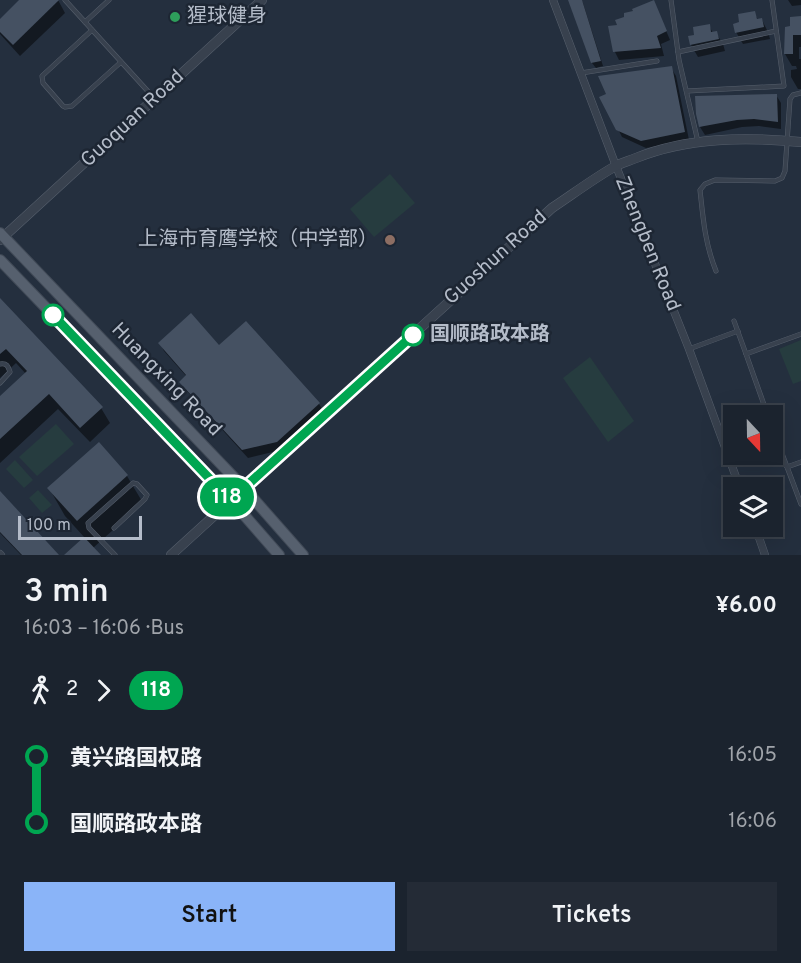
<!DOCTYPE html>
<meta charset="utf-8">
<style>
body{margin:0;font-family:Overpass,"Noto Sans SC",sans-serif;background:#242b36;color:#f1f3f6;height:100vh;display:flex;flex-direction:column;font-size:22px;white-space:nowrap}
*{box-sizing:border-box;margin:0}
p{font-size:20px;color:#a0a4aa}
.icon{flex:none;width:33px;height:33px;fill:none;stroke:currentColor;stroke-width:2;stroke-linecap:round;stroke-linejoin:round}
.map{position:relative;height:555px;overflow:hidden}
.panel{display:flex;flex-direction:column;background:#1b232e;flex:1}
.panel>*{flex:none}
.badge{padding:0 12px;border-radius:20px;font-size:21px;line-height:39px}
.needle{width:39px;rotate:158deg}
.controls{position:absolute;left:723px;top:405px;display:grid;gap:12px}
.controls a{display:grid;place-items:center;width:60px;height:60px;border-radius:0px;background:#1b232e;box-shadow:0 6px 24px #0002,0 0 0 2px #39404a;font-size:30px}
.scale{position:absolute;left:18px;bottom:15px;width:124px;box-sizing:border-box;padding-left:6px;border:3px solid #b4bcc9;border-top:0;font-size:16px;line-height:21px;white-space:nowrap;color:#b4bcc9;-webkit-text-stroke:4px #1d2633;paint-order:stroke}
.map>.badge{position:absolute;translate:-50% -50%;box-shadow:0 0 0 3px #fff}
.legs{display:flex;align-items:center;gap:9px;height:66px;padding:0 24px;font-size:20px}
.legs p{margin-inline-start:auto}
.head{display:flex;align-items:center;justify-content:space-between;height:102px;padding:0 24px}
h1{font-size:33px;font-weight:600;line-height:45px}
.cta{display:flex;gap:12px;margin-top:auto;padding:12px 24px}
.cta a{flex:1;height:69px;border-radius:0px;background:#8ab4f8;color:#111;font-size:24px;font-weight:600;line-height:69px;text-align:center}
.cta a+a{background:#242b36;color:#f1f3f6}
ul{padding:0 24px;list-style:none}
li{display:flex;align-items:center;gap:21px;height:66px;font-size:22px}
li i{display:grid;place-items:center;width:9px;height:100%;margin:0 8px;background:currentColor}
li i::after{content:'';width:15px;height:15px;margin:-8px;border:4px solid;border-radius:50%;background:#1b232e}
li p{margin-inline-start:auto}
li:first-child i{background:linear-gradient(#0000 50%,currentColor 0)}
li:last-child i{background:linear-gradient(currentColor 50%,#0000 0)}
.map>svg:first-child{display:block}
.green{fill:#263c3f}
.shadow{fill:#0007}
.building{fill:#455162}
.lines{fill:none;stroke-linecap:round;stroke-linejoin:round}
.service-casing{stroke:#565f6c;stroke-width:5}
.minor-casing{stroke:#565f6c;stroke-width:8}
.tertiary-casing{stroke:#565f6c;stroke-width:10}
.primary-casing{stroke:#414a57;stroke-width:12}
.service{stroke:#38414e;stroke-width:4}
.minor{stroke:#38414e;stroke-width:7}
.tertiary{stroke:#38414e;stroke-width:9}
.primary{stroke:#56606e;stroke-width:10}
.line-1-casing{stroke:#fff;stroke-width:14}
.line-1{stroke:#00a651;stroke-width:9}
.leisure-dot{fill:#2e9e5b;stroke:#1d2633;stroke-width:2}
.education-dot{fill:#8d6e63;stroke:#1d2633;stroke-width:2}
.stop-1-dot{fill:#fff;stroke:#00a651;stroke-width:3}
.labels{text-anchor:middle;dominant-baseline:central;stroke-width:5;stroke-linejoin:round;paint-order:stroke}
.poi-label{font-size:20px;fill:#b4bcc9;stroke:#1d2633;text-anchor:start}
.street-label{font-size:20px;fill:#b4bcc9;stroke:#1d2633}
.stop-label{font-size:20px;font-weight:bold;fill:#b4bcc9;stroke:#1d2633;text-anchor:start}
</style>
<div class="map">
<svg width="801" height="555" viewBox="0 0 801 555">
<rect width="100%" height="100%" fill="#242f3e"/>
<!-- green -->
<g class="green">
<path d="M390,174L415,203L374,237L350,209Z"/>
<path d="M801,340V381L793,384L779,349Z"/>
<path d="M590,357L634,421L608,442L563,378Z"/>
<path d="M56,424L74,444L37,476L19,457Z"/>
<path d="M15,460L33,480L24,488L6,469Z"/>
<path d="M38,490L52,505L42,513L29,498Z"/>
</g>
<!-- shadow -->
<g class="shadow">
<path d="M22,0H58L65,13L20,56L0,34V21Z"/>
<path d="M572,0H581L583,3L603,66L596,68L592,63Z"/>
<path d="M788,0H801V5L792,6Z"/>
<path d="M654,2L670,40L661,44L664,56L619,60L615,52L610,27L619,26Z"/>
<path d="M754,13L758,20H762L768,32L770,39L743,44L736,32Z"/>
<path d="M801,18V47H799V59H801V89H798L791,77V70L797,69L796,66H792L785,54L792,28Z"/>
<path d="M709,26L713,33H716L723,44L725,51L698,57L691,45L696,36Z"/>
<path d="M671,68L676,76L689,140L646,148L622,137L618,129L608,95Z"/>
<path d="M776,95L781,103V129L759,126L742,127L705,135L700,127Z"/>
<path d="M0,300L101,408L110,423L90,442L58,409L0,463V398L26,374L16,363L0,378Z"/>
<path d="M160,343L219,347L319,404L324,412L281,450L248,458L186,390L181,382L187,377L164,351Z"/>
<path d="M127,476L143,503L93,548L99,555H67L85,538L65,516L49,488Z"/>
<path d="M0,494L57,555H21L0,533Z"/>
</g>
<!-- building -->
<g class="building">
<path d="M19,0H59L13,45L0,32V19Z"/>
<path d="M568,0H582L601,61L591,63Z"/>
<path d="M654,0L667,31L657,36L661,48L613,52L608,26L617,25L615,20L624,17V13L633,11L632,9Z"/>
<path d="M755,11L757,19L762,18L764,27L735,33L733,24L739,22L738,14Z"/>
<path d="M801,16V35H793V54H784L785,27L790,26V17Z"/>
<path d="M710,24L711,32L717,31L719,39L690,45L688,36L694,35L693,27Z"/>
<path d="M672,66L685,132L641,141L616,130L599,97L606,94L598,76Z"/>
<path d="M777,94L778,122L754,119L737,120L699,127L696,114L695,96Z"/>
<path d="M0,298L103,407L80,428L49,394L0,439V396L27,371L6,349L0,354Z"/>
<path d="M191,313L219,345L246,321L320,403L277,442L242,450L179,382L186,375L158,343Z"/>
<path d="M99,442L128,475L77,521L47,488Z"/>
<path d="M0,491L59,555H22L0,532Z"/>
<path d="M84,537L101,555H64Z"/>
</g>
<g class="lines">
<defs>
<g id="service">
<path d="M65,0L154,98"/>
<path d="M671,0L679,60L698,142"/>
<path d="M85,22L109,0"/>
<path d="M92,30L42,76L43,83L63,106L65,107L72,106L121,62"/>
<path d="M678,52L776,31"/>
<path d="M581,73L657,61"/>
<path d="M687,91L784,86L772,0"/>
<path d="M716,271C705,244 703,218 700,190L705,184L715,180L775,181L782,178L785,171L790,99L793,95L801,93"/>
<path d="M734,321L746,354"/>
<path d="M689,349L738,331"/>
<path d="M0,364C7,363 8,366 10,372L0,383"/>
<path d="M768,416L746,354L801,334"/>
<path d="M772,427L801,504"/>
<path d="M787,467L801,462"/>
<path d="M114,528L145,499L147,495L137,484L133,483L88,523L89,528L115,555"/>
</g>
<g id="minor">
<path d="M553,0L616,166L689,349L740,488"/>
<path d="M755,526L765,555"/>
<path d="M0,554L1,555"/>
</g>
<g id="tertiary">
<path d="M0,240L262,0"/>
<path d="M171,555L552,208C573,194 593,179 614,167C621,163 629,161 636,158C688,137 746,137 801,142"/>
</g>
<g id="primary">
<path d="M0,233L244,488L303,555"/>
<path d="M0,260L231,500L279,555"/>
</g>
</defs>
<!-- service casing -->
<use href="#service" class="service-casing"/>
<!-- minor casing -->
<use href="#minor" class="minor-casing"/>
<!-- tertiary casing -->
<use href="#tertiary" class="tertiary-casing"/>
<!-- primary casing -->
<use href="#primary" class="primary-casing"/>
<!-- service -->
<use href="#service" class="service"/>
<!-- minor -->
<use href="#minor" class="minor"/>
<!-- tertiary -->
<use href="#tertiary" class="tertiary"/>
<!-- primary -->
<use href="#primary" class="primary"/>
</g>
<g class="lines">
<defs>
<path id="line-1" d="M53,315L231,501L244,488L413,335"/>
</defs>
<!-- line-1 casing -->
<use href="#line-1" class="line-1-casing"/>
<!-- line-1 -->
<use href="#line-1" class="line-1"/>
</g>
<!-- markers -->
<circle class="leisure-dot" cx="175" cy="17" r="6"/>
<circle class="education-dot" cx="390" cy="240" r="6"/>
<g class="stop-1-dot">
<circle cx="53" cy="315" r="10"/>
<circle cx="413" cy="335" r="10"/>
</g>
<g class="labels">
<!-- poi labels -->
<g class="poi-label">
<text x="187" y="17">猩球健身</text>
<text x="378" y="240" text-anchor="end">上海市育鹰学校（中学部）</text>
</g>
<!-- street labels -->
<g class="street-label">
<text transform="translate(133 119) rotate(-43)">Guoquan Road</text>
<text transform="translate(647 244) rotate(68)">Zhengben Road</text>
<text transform="translate(496 258) rotate(-42)">Guoshun Road</text>
<text transform="translate(166 380) rotate(46)">Huangxing Road</text>
</g>
<!-- stop labels -->
<g class="stop-label">
<text x="430" y="335">国顺路政本路</text>
</g>
</g>
</svg>
<div class="controls">
<a><svg class="needle" viewBox="-14 -14 28 28"><path d="M0-13l5 13h-10z" fill="#e53935"/><path d="M0 13l5-13h-10z" fill="#a0a4aa"/></svg></a>
<a><svg class="icon" aria-label="layers" viewBox="0 0 24 24"><path d="M12 4l9 5-9 5-9-5zM3 14l9 5 9-5"/></svg></a>
</div>
<div class="scale">100 m</div>
<b class="badge" style="left:227px;top:497px;background:#00a651;color:#fff">118</b>
</div>
<section class="panel">
<div class="head"><div><h1>3 min</h1><p>16:03 – 16:06 · Bus</p></div><b>¥6.00</b></div>
<div class="legs"><svg class="icon" aria-label="walk" viewBox="0 0 24 24"><circle cx="13" cy="4" r="2"/><path d="M13 8l-2 6 4 7M11 14l-3 7M7 12l3-4h3l4 4"/></svg>2<svg class="icon" aria-label="forward" viewBox="0 0 24 24"><path d="M9 5l7 7-7 7"/></svg><b class="badge" style="background:#00a651;color:#fff">118</b></div>
<ul>
<li><i style="color:#00a651"></i><b>黄兴路国权路</b><p>16:05</p></li>
<li><i style="color:#00a651"></i><b>国顺路政本路</b><p>16:06</p></li>
</ul>
<div class="cta"><a>Start</a><a>Tickets</a></div>
</section>
